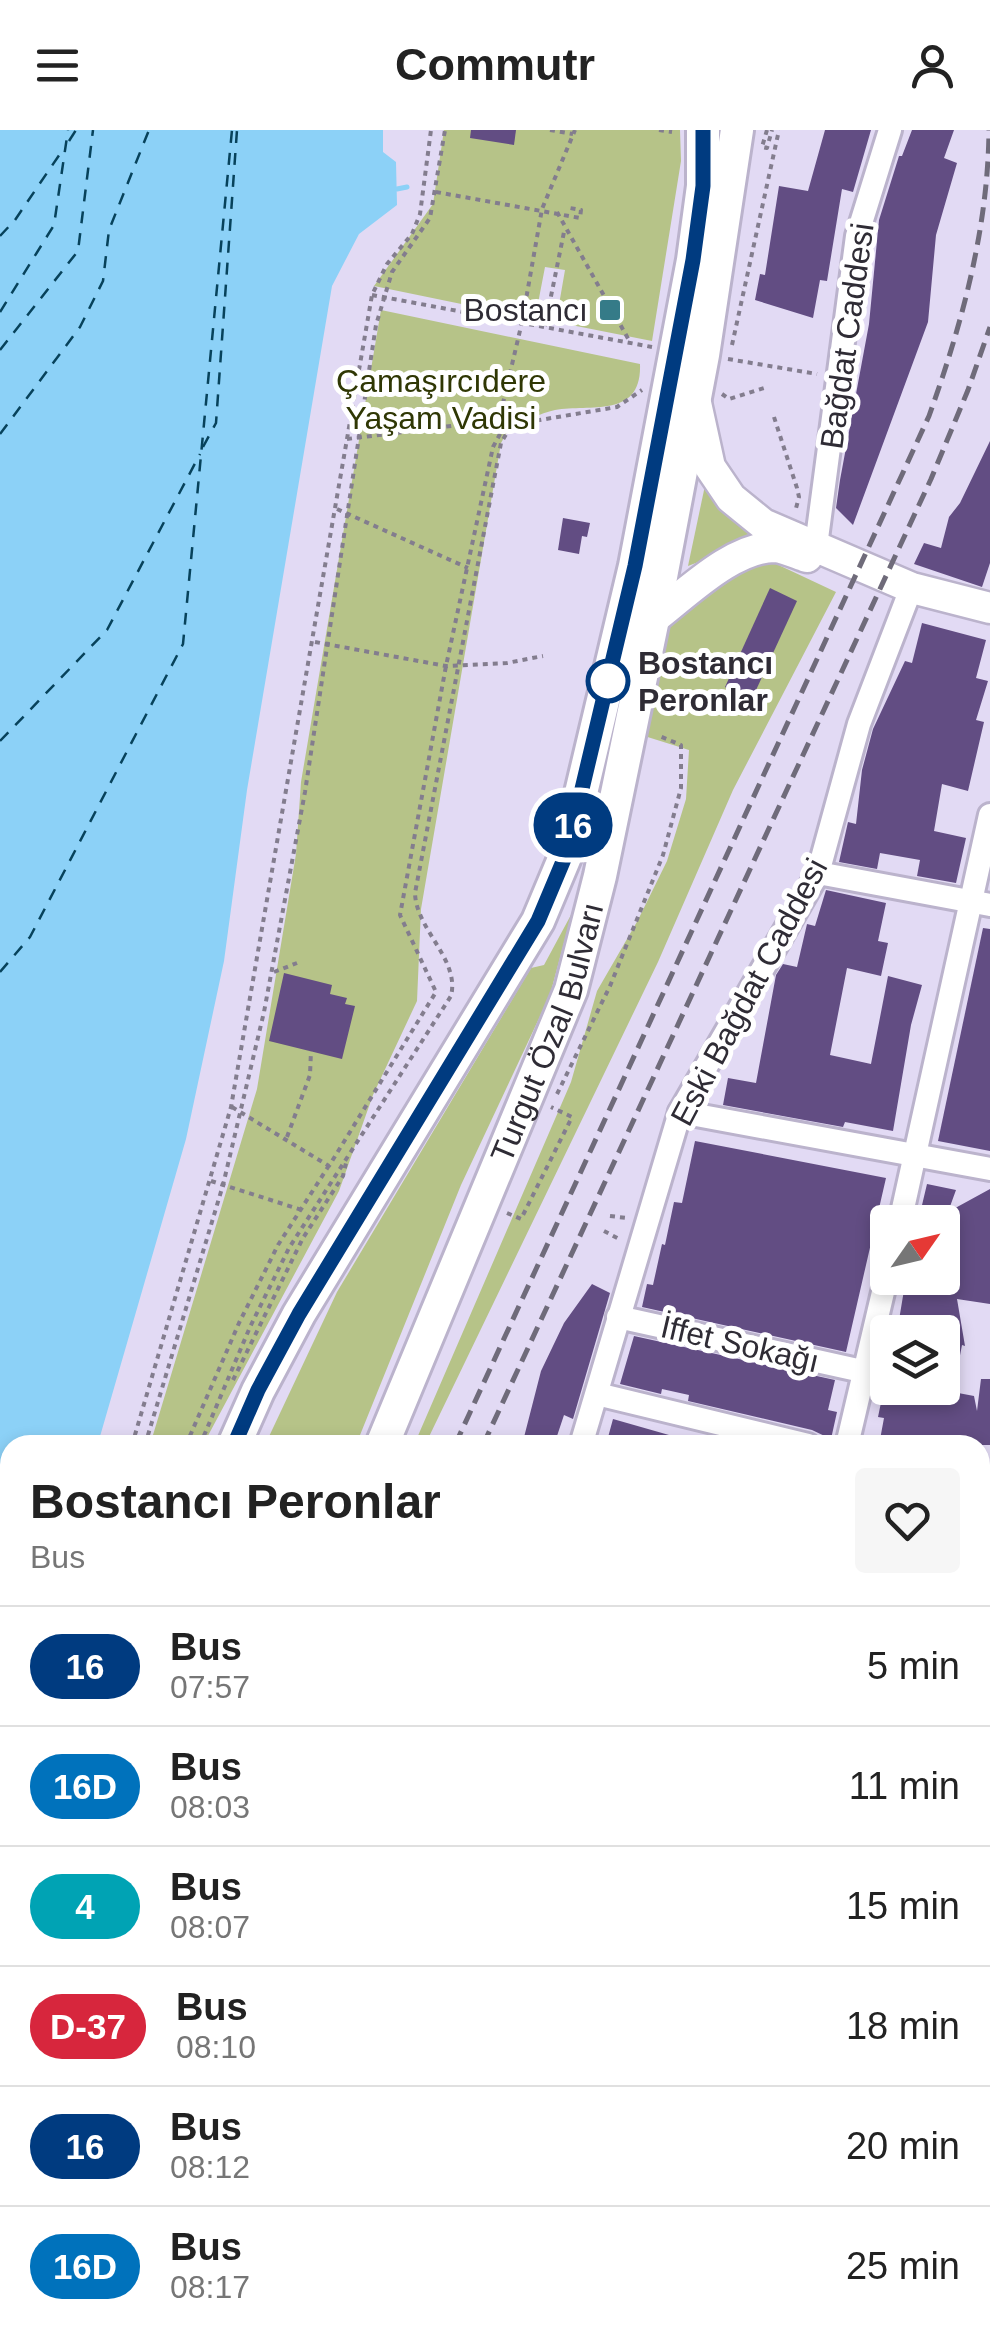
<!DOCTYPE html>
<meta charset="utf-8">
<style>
body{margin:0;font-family:Arial,sans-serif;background:#f6f6f6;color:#222;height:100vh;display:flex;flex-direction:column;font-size:38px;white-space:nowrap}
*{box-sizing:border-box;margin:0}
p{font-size:32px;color:#767676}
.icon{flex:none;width:55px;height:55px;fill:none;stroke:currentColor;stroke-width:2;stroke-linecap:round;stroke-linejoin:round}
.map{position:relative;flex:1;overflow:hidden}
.drawer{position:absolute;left:0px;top:1305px;width:990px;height:912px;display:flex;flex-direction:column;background:#fff;border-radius:30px 30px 0 0;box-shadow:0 5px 15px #0003}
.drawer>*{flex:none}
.badge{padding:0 20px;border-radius:32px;font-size:35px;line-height:65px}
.needle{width:65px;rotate:56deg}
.fabs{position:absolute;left:870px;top:1075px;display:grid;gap:20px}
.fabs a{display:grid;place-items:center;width:90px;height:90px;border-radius:10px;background:#fff;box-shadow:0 5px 15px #0003;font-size:50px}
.map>.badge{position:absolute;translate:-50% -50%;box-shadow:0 0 0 5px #fff}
.round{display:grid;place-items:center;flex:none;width:105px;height:105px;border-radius:10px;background:#f6f6f6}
.headline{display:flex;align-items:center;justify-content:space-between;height:170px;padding:0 30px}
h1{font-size:48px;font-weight:700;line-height:75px}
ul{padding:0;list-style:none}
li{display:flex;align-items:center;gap:30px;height:120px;padding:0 30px;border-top:2px solid #e0e0e0}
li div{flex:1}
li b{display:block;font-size:38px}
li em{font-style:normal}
li .badge{min-width:110px;font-weight:700;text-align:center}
header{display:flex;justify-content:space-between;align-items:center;height:130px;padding:0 30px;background:#fff;font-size:45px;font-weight:700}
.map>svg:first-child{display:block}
.green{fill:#b6c388}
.water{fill:#8cd1f7}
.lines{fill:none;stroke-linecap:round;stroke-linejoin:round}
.stream{stroke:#8cd1f7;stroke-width:5}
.ferry{stroke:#07425b;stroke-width:2.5;stroke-dasharray:12 10;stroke-linecap:butt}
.building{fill:#624d83}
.minor-casing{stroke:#bbb3cc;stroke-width:28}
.major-casing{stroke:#bbb3cc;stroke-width:35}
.highway-casing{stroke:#bbb3cc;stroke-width:38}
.path{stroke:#837d8e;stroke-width:4;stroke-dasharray:5 5;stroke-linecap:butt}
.minor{stroke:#fff;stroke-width:22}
.major{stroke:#fff;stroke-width:30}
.highway{stroke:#fff;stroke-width:32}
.rail{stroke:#6f6b7a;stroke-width:5;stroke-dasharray:15 8;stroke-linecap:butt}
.line-casing{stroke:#fff;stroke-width:22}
.line{stroke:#003b80;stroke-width:15}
.poi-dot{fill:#357b88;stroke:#fff;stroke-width:4}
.stop-dot{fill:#fff;stroke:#003b80;stroke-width:5}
.labels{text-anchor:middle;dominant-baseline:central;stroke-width:10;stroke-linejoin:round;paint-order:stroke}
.poi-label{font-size:32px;fill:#2f2c35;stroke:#fff;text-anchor:end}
.street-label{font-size:32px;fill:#2f2c35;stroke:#fff}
.park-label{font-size:32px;fill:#2f3704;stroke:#fff}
.stop-label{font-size:32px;font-weight:bold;fill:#2f2c35;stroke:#fff;text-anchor:start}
</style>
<header><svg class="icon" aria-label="menu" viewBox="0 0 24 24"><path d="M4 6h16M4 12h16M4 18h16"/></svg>Commutr<svg class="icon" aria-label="person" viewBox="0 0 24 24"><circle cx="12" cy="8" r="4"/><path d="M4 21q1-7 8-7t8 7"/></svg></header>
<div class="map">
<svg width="990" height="2216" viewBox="0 0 990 2216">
<rect width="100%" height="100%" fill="#e2daf4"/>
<!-- green -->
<g class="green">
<path d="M444,0H680L681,31L652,211L556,192L565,140L545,137L535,189L374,156L433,74Z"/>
<path d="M381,180L640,234C642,289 591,274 555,280C540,283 524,292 510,297L501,313L421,779L417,871L373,965L339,1061L203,1315H150L257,959L296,724L301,652Z"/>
<path d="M707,346L763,407L688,436Z"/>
<path d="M770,431L836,462L733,660L658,832L425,1315H414L571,952L597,861L638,790L667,731L686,669L689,620L638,604L663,494L740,434Z"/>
<path d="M572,783L550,865L461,1055L356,1315H265L337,1162L531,838L544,835Z"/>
<path d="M10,1651V1864L0,1886V1671Z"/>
</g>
<!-- water -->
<path class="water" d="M0,0H383V22L396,32L397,75L359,104L332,156L247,660L224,831L186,1009L101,1303L97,1315H10V1524L0,1546Z"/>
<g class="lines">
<!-- stream -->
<path class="stream" d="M397,59L407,57"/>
<!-- ferry -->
<g class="ferry">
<path d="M69,11L76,0"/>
<path d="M0,106L15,90L64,18"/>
<path d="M0,182L54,95L68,0"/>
<path d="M0,220L78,121L93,0"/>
<path d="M0,304L80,197L103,151L109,100L149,0"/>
<path d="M203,317L216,293L237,0"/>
<path d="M0,611L107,500L200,324"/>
<path d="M0,842L30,807L183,514L232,0"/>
</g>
</g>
<!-- building -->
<g class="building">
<path d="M471,0H516L514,15L470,8Z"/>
<path d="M825,0H871L853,62L842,59L827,151L820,150L813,188L755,170L760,144L765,145L779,56L808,61Z"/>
<path d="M912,0H954L944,28L957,33L936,105L928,192L853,395L836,378L840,350L869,194L879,90L899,26H902Z"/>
<path d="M990,311V433L982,457L914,434L924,413L941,418L949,387L960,373Z"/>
<path d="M563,388L590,393L587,407L582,406L579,424L558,420Z"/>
<path d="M770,458L797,471L751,571L725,557Z"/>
<path d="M922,493L986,510L976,548L988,551L976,590L984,592L968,661L942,654L934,701L966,708L956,753L917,746L920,730L880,723L877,739L839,732L848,692L856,694L862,640L873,599L905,531L912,533Z"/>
<path d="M826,760L886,773L878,811L888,813L881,846L847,838L830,925L871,934L888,846L922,855L911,895L893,1001L845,992L843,997L723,975L728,948L756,953L776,845L783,834L797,837L807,794L815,796Z"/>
<path d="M983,798L990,799V1021L938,1011Z"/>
<path d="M284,843L332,855L330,864L347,868L345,874L355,876L342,929L269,911Z"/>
<path d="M695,1011L886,1048L846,1222L642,1177L647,1154L653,1155L662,1114L665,1115L674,1072L682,1073Z"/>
<path d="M927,1054L956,1060L948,1082L990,1059V1174L957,1169L965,1216L962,1215L953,1262L974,1266L977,1281L981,1249H990V1315H879L884,1288L878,1287L884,1258L942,1264V1202H897L906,1148H942V1092H918Z"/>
<path d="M592,1154L610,1163L573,1289L564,1285L554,1315H522L541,1241L564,1193Z"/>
<path d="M634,1206L835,1250L828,1280L837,1282L831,1309L812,1300L688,1271L689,1265L662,1259L661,1264L620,1254Z"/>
<path d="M613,1289L690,1311V1315H620L607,1311Z"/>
</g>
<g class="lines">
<defs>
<g id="minor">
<path d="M816,416L857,106L890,0"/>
<path d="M818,743L990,775"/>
<path d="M680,982L990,1039"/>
<path d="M900,1092L990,685"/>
<path d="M618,1187L862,1241"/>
<path d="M597,1264L808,1315"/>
<path d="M581,1315L680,982L818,743L859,594L907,469"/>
<path d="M847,1315L888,1141"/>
<path d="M980,1353L990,1355"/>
<path d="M980,1533L990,1477"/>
<path d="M980,1645H990"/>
<path d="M980,1765L990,1779"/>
<path d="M980,1972L990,1980"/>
<path d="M980,2157L990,2162"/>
<path d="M414,2208V2216"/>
<path d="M436,2208V2216"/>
<path d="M95,2216L101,2208"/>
<path d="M304,2216L305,2208"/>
<path d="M621,2216L622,2208"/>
<path d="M834,2216L836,2208"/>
</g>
<g id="major">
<path d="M696,273L710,337L731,368L763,394L912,458L990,478"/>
<path d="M653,489C685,465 733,416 776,417C785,418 798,424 807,427"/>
</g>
<g id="highway">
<path d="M234,1315L258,1261L299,1184L538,791L567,722L635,436L693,130L703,56V0"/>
<path id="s1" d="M382,1315L571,860L600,746L653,489L703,225L737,0"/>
<path d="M0,1971L10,1951"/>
<path d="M0,2061L10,2041"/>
</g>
</defs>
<!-- minor casing -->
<use href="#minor" class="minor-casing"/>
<!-- major casing -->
<use href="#major" class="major-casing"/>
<!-- highway casing -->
<use href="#highway" class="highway-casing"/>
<!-- path -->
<g class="path">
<path d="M550,0L573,4"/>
<path d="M659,0L672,2"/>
<path d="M767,0L762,17L767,18L772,0"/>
<path d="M436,62L580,88L581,80L570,78"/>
<path d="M557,82L630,212"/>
<path d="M372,165L652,217"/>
<path d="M545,196L564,102"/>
<path d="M732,215L779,0"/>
<path d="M728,229L817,244"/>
<path d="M722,264L729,269L764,258"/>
<path d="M420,280L427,300"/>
<path d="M774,287L797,358L799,367L795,382"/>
<path d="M347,309L499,290L522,192L542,79L575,0"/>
<path d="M337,379L468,438"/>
<path d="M315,512L446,536L507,533L543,526"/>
<path d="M274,842L297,833"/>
<path d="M557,964L610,856L663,725L681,658V615L657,605"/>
<path d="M232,977L329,1036L436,862L400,785L446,536L493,317L506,293L499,290"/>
<path d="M287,1007L310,945L311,921"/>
<path d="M211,1051L302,1080"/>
<path d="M507,1083L521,1089L572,987L551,977"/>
<path d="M610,1086L627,1088"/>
<path d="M604,1101L621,1110"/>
<path d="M233,1250L303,1108L343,1046L346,1033"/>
<path d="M132,1315L231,977L372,165L387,134L412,104L420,84L431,0"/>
<path d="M145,1315L223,1055L264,882L305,662L376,195L392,142L430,88L445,0"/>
<path d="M186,1315L239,1193L278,1115L328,1037"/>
<path d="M200,1315L250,1197L289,1118L451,866C460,829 416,800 415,763L501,313L508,301L522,293L617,277L642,260"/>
<path d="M0,1626L10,1606"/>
<path d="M0,1663L10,1642"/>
<path d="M0,1692L10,1696"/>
<path d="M0,1816L10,1821"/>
<path d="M0,1870L10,1846"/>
<path d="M0,1876L9,1880L10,1877"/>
<path d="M4,1925L10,1906"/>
<path d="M0,2107L10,2086"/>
</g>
<!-- minor -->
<use href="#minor" class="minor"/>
<!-- major -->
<use href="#major" class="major"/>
<!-- highway -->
<use href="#highway" class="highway"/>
<!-- rail -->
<g class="rail">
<path d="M455,1315L929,286C962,194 988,99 989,0"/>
<path d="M483,1315L931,349L968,260L990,197"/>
<path d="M165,2216L166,2208"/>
<path d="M191,2216V2208"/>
</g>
</g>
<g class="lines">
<defs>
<path id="line" d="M234,1315L258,1260L299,1184L538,791L567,722L635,436L693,130L703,56V0"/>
</defs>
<!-- line casing -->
<use href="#line" class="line-casing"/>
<!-- line -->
<use href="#line" class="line"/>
</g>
<!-- markers -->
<rect class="poi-dot" x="598" y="168" width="24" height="24" rx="5"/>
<circle class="stop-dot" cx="608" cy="551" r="20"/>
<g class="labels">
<!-- poi labels -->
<g class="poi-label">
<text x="588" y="180">Bostancı</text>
</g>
<!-- street labels -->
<g class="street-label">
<text transform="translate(847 206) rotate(-82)">Bağdat Caddesi</text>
<text transform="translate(749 862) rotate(-62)">Eski Bağdat Caddesi</text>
<text stroke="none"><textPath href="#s1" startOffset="445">Turgut Özal Bulvarı</textPath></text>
<text transform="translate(740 1214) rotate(13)">İffet Sokağı</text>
</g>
<!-- park labels -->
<g class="park-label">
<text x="441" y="251">Çamaşırcıdere<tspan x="441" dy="37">Yaşam Vadisi</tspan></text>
</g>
<!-- stop labels -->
<g class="stop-label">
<text x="638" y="533">Bostancı<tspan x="638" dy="37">Peronlar</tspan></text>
</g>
</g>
</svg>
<div class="fabs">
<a><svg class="needle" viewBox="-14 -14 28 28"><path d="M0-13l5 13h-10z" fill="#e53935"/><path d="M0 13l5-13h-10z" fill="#767676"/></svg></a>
<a><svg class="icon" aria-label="layers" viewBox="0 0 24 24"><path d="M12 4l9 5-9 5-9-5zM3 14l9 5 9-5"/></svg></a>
</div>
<b class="badge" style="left:573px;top:695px;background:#003b80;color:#fff">16</b>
<section class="drawer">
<div class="headline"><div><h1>Bostancı Peronlar</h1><p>Bus</p></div><a class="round"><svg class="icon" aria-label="heart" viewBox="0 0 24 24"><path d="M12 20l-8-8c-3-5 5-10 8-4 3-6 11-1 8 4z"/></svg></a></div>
<ul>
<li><span class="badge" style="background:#003b80;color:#fff">16</span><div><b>Bus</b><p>07:57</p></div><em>5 min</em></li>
<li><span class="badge" style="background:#0072bc;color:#fff">16D</span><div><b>Bus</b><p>08:03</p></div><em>11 min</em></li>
<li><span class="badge" style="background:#00a3b4;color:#fff">4</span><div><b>Bus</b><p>08:07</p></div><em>15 min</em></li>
<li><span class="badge" style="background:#d7263d;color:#fff">D-37</span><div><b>Bus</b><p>08:10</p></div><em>18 min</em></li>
<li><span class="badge" style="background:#003b80;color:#fff">16</span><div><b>Bus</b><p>08:12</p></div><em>20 min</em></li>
<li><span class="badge" style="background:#0072bc;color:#fff">16D</span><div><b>Bus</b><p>08:17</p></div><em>25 min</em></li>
</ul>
</section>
</div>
